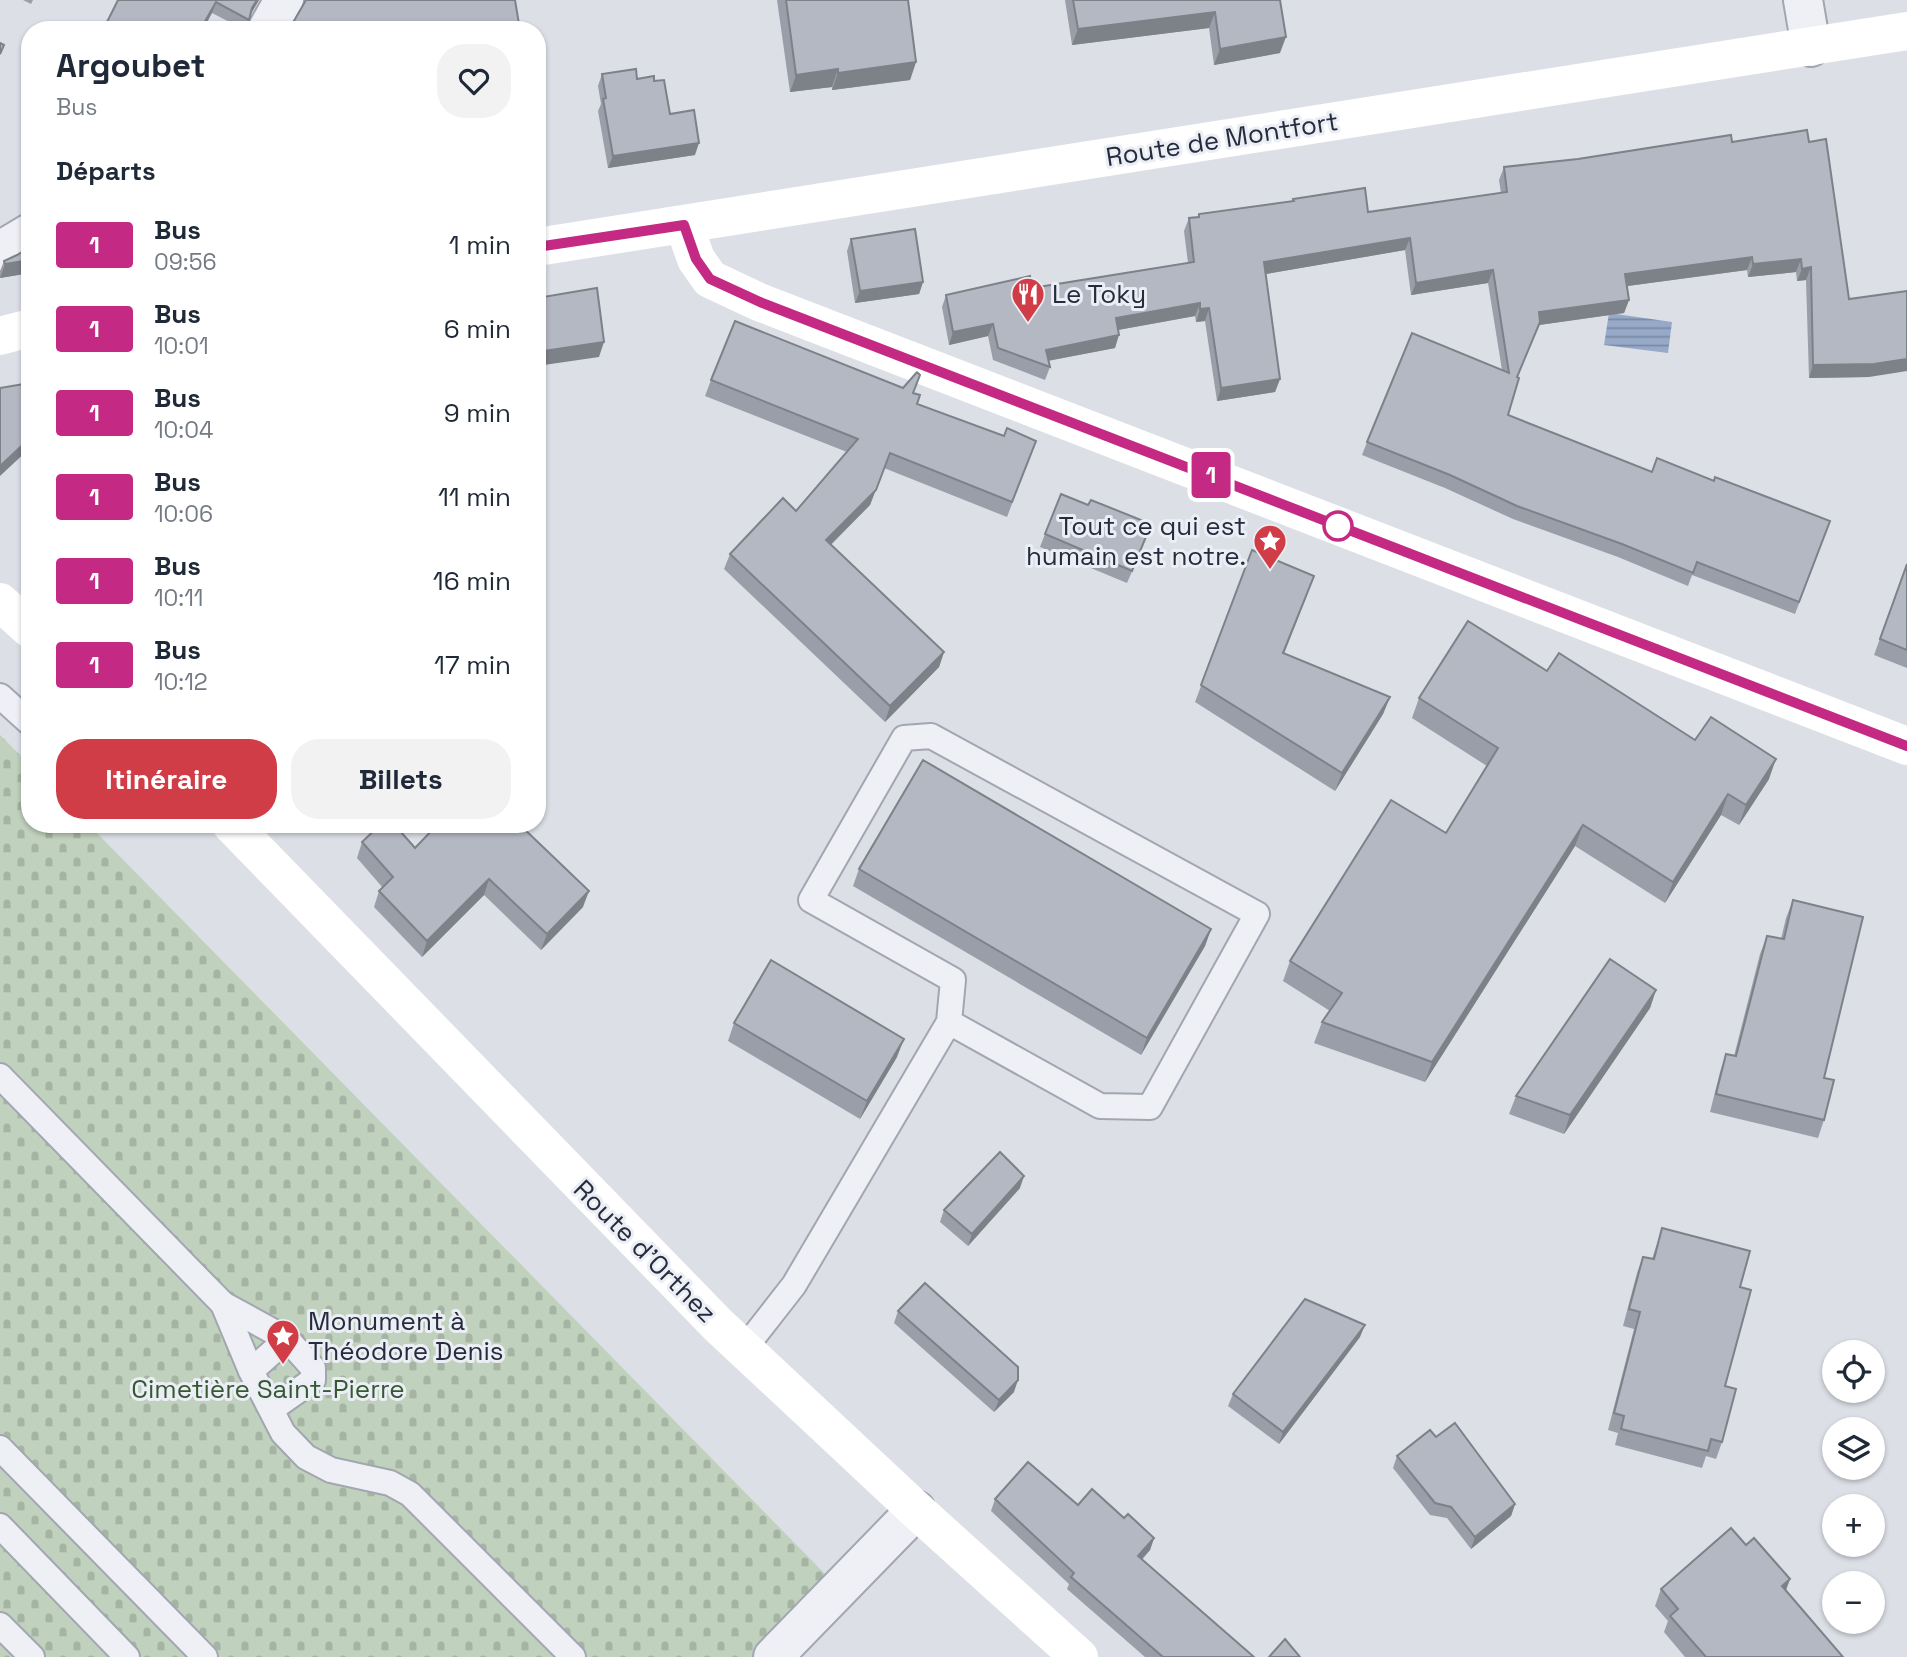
<!DOCTYPE html>
<html lang="fr">
<meta charset="utf-8">
<style>
body{margin:0;font-family:"Space Grotesk",sans-serif;background:#f2f2f3;color:#1f2937;height:100vh;display:flex;flex-direction:column;font-size:26px;white-space:nowrap}
*{box-sizing:border-box;margin:0}
p{font-size:23px;color:#747a83}
.icon{flex:none;width:38px;height:38px;fill:none;stroke:currentColor;stroke-width:2;stroke-linecap:round;stroke-linejoin:round}
.map{position:relative;flex:1;overflow:hidden}
.details{position:absolute;left:21px;top:21px;width:525px;height:812px;display:flex;flex-direction:column;background:#fff;border-radius:28px;box-shadow:0 2px 5px #0004}
.details>*{flex:none}
.badge{padding:0 14px;border-radius:5px;font-size:24px;line-height:46px}
.buttons{position:absolute;left:1822px;top:1340px;display:grid;gap:14px}
.buttons a{display:grid;place-items:center;width:63px;height:63px;border-radius:50%;background:#fff;box-shadow:0 2px 5px #0004;font-size:35px}
.map>.badge{position:absolute;translate:-50% -50%;box-shadow:0 0 0 4px #fff}
h2{padding:0 35px;font-size:26px;line-height:63px}
.round{display:grid;place-items:center;flex:none;width:74px;height:74px;border-radius:28px;background:#f2f2f3}
.head{display:flex;align-items:center;justify-content:space-between;height:119px;padding:0 35px}
h1{font-size:33px;font-weight:700;line-height:52px}
.primary-button{display:flex;gap:14px;margin-top:auto;padding:14px 35px}
.primary-button a{flex:1;height:80px;border-radius:28px;background:#d03d46;color:#fff;font-size:28px;font-weight:700;line-height:80px;text-align:center}
.primary-button a+a{background:#f2f2f3;color:#1f2937}
ul{padding:0;list-style:none}
li{display:flex;align-items:center;gap:21px;height:84px;padding:0 35px}
li div{flex:1}
li b{display:block;font-size:26px}
li em{font-style:normal}
li .badge{min-width:77px;font-weight:700;text-align:center}
.map>svg:first-child{display:block}
.cemetery{fill:url(#cemetery-stones)}
.water{fill:url(#water-rules)}
.lines{fill:none;stroke-linecap:round;stroke-linejoin:round}
.lane-casing{stroke:#a2a6b0;stroke-width:28}
.street-casing{stroke:#a2a6b0;stroke-width:42}
.lane{stroke:#eff0f5;stroke-width:24}
.street{stroke:#eff0f5;stroke-width:38}
.secondary{stroke:#fff;stroke-width:38}
.wall{fill:#9a9ea8}
.shaded-wall{fill:#7d8188}
.building{fill:#b3b8c3;stroke:#7d8188;stroke-width:2}
.line-casing{stroke:#fff;stroke-width:16}
.line{stroke:#c42a84;stroke-width:10}
.stop-dot{fill:#fff;stroke:#c42a84;stroke-width:3.5}
.labels{text-anchor:middle;dominant-baseline:central;stroke-width:6;stroke-linejoin:round;paint-order:stroke}
.street-label{font-size:26px;fill:#262c3d;stroke:#ebeef4}
.poi-label{font-size:26px;fill:#262c3d;stroke:#ebeef4;text-anchor:start}
.park-label{font-size:26px;fill:#365933;stroke:#ebeef4}
</style>
<div class="map">
<svg width="1907" height="1657" viewBox="0 0 1907 1657">
<defs>
<pattern id="cemetery-stones" width="16" height="16" patternUnits="userSpaceOnUse" patternTransform="scale(1.75)"><rect width="16" height="16" fill="#c0d1bd"/><path d="M2 7V4a2 2 0 0 1 4 0v3zM10 15v-3a2 2 0 0 1 4 0v3z" fill="#a5b4a3"/></pattern>
<pattern id="water-rules" width="6" height="5" patternUnits="userSpaceOnUse" patternTransform="scale(1.75)"><rect width="6" height="5" fill="#96a9c8"/><path d="M0 2.5h6" fill="none" stroke="#7a8aa4"/></pattern>
</defs>
<rect width="100%" height="100%" fill="#dcdfe6"/>
<!-- cemetery -->
<path class="cemetery" d="M0,735L30,765V824H88L830,1579L752,1657H0Z"/>
<!-- water -->
<path class="water" d="M1609,313L1672,322L1668,353L1604,345Z"/>
<g class="lines">
<defs>
<g id="lane">
<path d="M0,696L30,723"/>
<path d="M0,1076L223,1304L251,1371L283,1433L306,1457L331,1470L390,1483L410,1494L573,1657"/>
<path d="M223,1304L287,1339L313,1368V1380L272,1409"/>
<path d="M744,1349L794,1285L949,1022L1100,1106L1150,1107L1257,914L931,736L904,738L811,900L953,980L949,1022"/>
<path d="M251,1371L287,1339"/>
<path d="M0,1448L205,1657"/>
<path d="M0,1526L127,1657"/>
<path d="M0,1625L32,1657"/>
</g>
<g id="street">
<path d="M1803,0L1811,47"/>
<path d="M267,30L284,0"/>
<path d="M0,251L30,233"/>
<path d="M773,1657L916,1510"/>
</g>
</defs>
<!-- lane casing -->
<use href="#lane" class="lane-casing"/>
<!-- street casing -->
<use href="#street" class="street-casing"/>
<!-- lane -->
<use href="#lane" class="lane"/>
<!-- street -->
<use href="#street" class="street"/>
<!-- secondary -->
<g class="secondary">
<path d="M684,225L696,259L710,279L759,302L1907,746"/>
<path d="M537,247L1907,31"/>
<path d="M0,336L30,328"/>
<path d="M0,602L30,629"/>
<path d="M231,824L718,1325L916,1510L1079,1657"/>
</g>
</g>
<!-- wall -->
<g class="wall">
<path d="M23,0H33L31,4Z"/>
<path d="M118,0H259L250,15L245,30L212,13Z"/>
<path d="M777,0H908L916,62L910,80L832,90V87L790,92Z"/>
<path d="M1065,0H1280V53L1214,65L1209,28L1072,45Z"/>
<path d="M602,74L637,79L654,81L670,114L695,155L608,168L598,111L601,104L598,86Z"/>
<path d="M1732,142L1849,299L1869,377L1809,378L1806,280L1797,281L1796,272L1748,277L1747,270L1627,286L1629,300L1624,313L1539,325L1517,377L1508,415L1652,472L1713,481L1715,477L1830,521L1795,614L1692,575L1688,586L1618,557L1513,519L1445,488L1362,455L1367,442L1502,370L1488,283L1411,295L1405,250L1266,274L1280,379L1275,392L1217,401L1205,321L1196,322L1195,316L1118,330L1115,348L1048,361L1050,367L1045,380L993,360L988,336L949,345L942,307L946,295L1032,288L1188,263L1184,231L1189,218L1197,217L1199,214L1293,201V199L1368,212L1501,193L1499,180L1504,167Z"/>
<path d="M851,239L923,282L919,294L855,303L847,251Z"/>
<path d="M30,247V273L0,278V271L4,261L17,255Z"/>
<path d="M711,380L914,393L917,404L1004,436L1036,441L1007,517L884,468L870,505L831,545L944,652L939,667L885,722L724,569L730,554L796,511L847,452L705,396Z"/>
<path d="M1088,505L1147,537L1127,583L1040,547L1045,534Z"/>
<path d="M1252,550L1308,593L1284,654L1390,697L1383,714L1335,791L1195,702Z"/>
<path d="M1907,564V668L1874,655Z"/>
<path d="M1547,671L1695,740L1769,779L1739,825L1721,815L1665,903L1575,846L1425,1082L1314,1043L1322,1022L1330,1011L1283,981L1290,961L1446,833L1487,766L1412,718L1419,698Z"/>
<path d="M362,842L415,848L583,907L541,950L484,895L422,957L374,907L379,891L383,888L357,858Z"/>
<path d="M859,869L1211,929L1205,946L1141,1055L853,886Z"/>
<path d="M1793,900L1824,1078V1120L1818,1138L1710,1112L1720,1072L1726,1054L1734,1056L1760,954L1767,936L1781,939L1786,918Z"/>
<path d="M1656,990L1650,1008L1564,1134L1509,1114L1516,1096Z"/>
<path d="M734,1023L897,1057L860,1119L728,1041Z"/>
<path d="M1020,1188L968,1246L940,1222L944,1210Z"/>
<path d="M1662,1228L1740,1287L1725,1386L1722,1442L1716,1459L1706,1456L1702,1468L1615,1445L1618,1433L1608,1430L1634,1329L1623,1326L1637,1273L1643,1257L1652,1259Z"/>
<path d="M898,1311L1014,1392L994,1412L894,1323Z"/>
<path d="M1360,1337L1279,1444L1228,1406L1233,1394Z"/>
<path d="M1436,1437L1515,1504L1511,1516L1471,1549L1447,1518L1430,1515L1393,1468L1397,1456Z"/>
<path d="M995,1499L1078,1505L1124,1518L1154,1538L1150,1550L1142,1560L1254,1657H1145L1067,1589L1069,1584L991,1511Z"/>
<path d="M1746,1545L1790,1579L1785,1591L1843,1657H1685L1664,1632L1668,1621L1655,1606L1661,1589Z"/>
</g>
<!-- shaded-wall -->
<g class="shaded-wall">
<path d="M257,0H259L248,19L252,8Z"/>
<path d="M216,2L212,13L203,30H200Z"/>
<path d="M1215,12L1209,28L1072,45L1078,29Z"/>
<path d="M1286,37L1280,53L1214,65L1220,49Z"/>
<path d="M916,62L910,80L832,90L838,73Z"/>
<path d="M838,69L832,87L790,92L796,75Z"/>
<path d="M699,143L695,155L608,168L613,156Z"/>
<path d="M1410,238L1405,250L1260,275L1264,262Z"/>
<path d="M1752,257L1747,270L1620,287L1625,274Z"/>
<path d="M1801,259L1796,272L1748,277L1753,264Z"/>
<path d="M30,260V273L0,278L5,264Z"/>
<path d="M1811,267L1806,280L1797,281L1802,269Z"/>
<path d="M1493,270L1488,283L1411,295L1416,283Z"/>
<path d="M923,282L919,294L855,303L860,291Z"/>
<path d="M1629,300L1624,313L1539,325L1512,389L1539,312Z"/>
<path d="M1200,303L1195,316L1112,331L1116,318Z"/>
<path d="M1209,308L1205,321L1196,322L1200,309Z"/>
<path d="M993,324L988,336L949,345L953,332Z"/>
<path d="M1119,335L1115,348L1041,362L1046,350Z"/>
<path d="M604,342L599,357L537,366V352Z"/>
<path d="M1907,359V371L1869,377L1809,378L1813,365Z"/>
<path d="M1280,379L1275,392L1217,401L1221,388Z"/>
<path d="M30,438V448L0,476V466Z"/>
<path d="M890,453L870,505L820,555L826,540Z"/>
<path d="M944,652L939,667L885,722L890,706Z"/>
<path d="M1390,697L1383,714L1335,791L1342,773Z"/>
<path d="M1776,759L1769,779L1739,825L1746,805Z"/>
<path d="M1728,794L1721,815L1665,903L1673,882Z"/>
<path d="M1583,825L1575,846L1425,1082L1432,1062Z"/>
<path d="M489,879L484,895L422,957L427,941Z"/>
<path d="M589,891L583,907L541,950L547,934Z"/>
<path d="M1211,929L1205,946L1141,1055L1147,1038Z"/>
<path d="M1656,990L1650,1008L1564,1134L1570,1115Z"/>
<path d="M904,1039L897,1057L860,1119L867,1101Z"/>
<path d="M1024,1176L1020,1188L968,1246L972,1234Z"/>
<path d="M1365,1325L1360,1337L1279,1444L1283,1432Z"/>
<path d="M1018,1380L1014,1392L994,1412L999,1400Z"/>
<path d="M1515,1504L1511,1516L1471,1549L1475,1537Z"/>
<path d="M1154,1538L1150,1550L1133,1568L1138,1556Z"/>
<path d="M1790,1579L1784,1596L1782,1586Z"/>
</g>
<!-- building -->
<g class="building">
<path d="M118,0H257L252,8L249,20L216,2L200,30H103Z"/>
<path d="M306,0H515L520,30H288L291,26Z"/>
<path d="M786,0H908L916,62L838,73V69L796,75Z"/>
<path d="M1073,0H1280L1286,37L1220,49L1215,12L1078,29Z"/>
<path d="M0,43L4,45L0,54Z"/>
<path d="M636,69L637,79L654,76V81L664,80L670,114L694,110L699,143L613,156L603,99L606,98L602,74Z"/>
<path d="M1807,130L1809,142L1826,139L1849,299L1907,291V359L1874,364L1813,365L1811,267L1802,269L1801,259L1753,264L1752,257L1625,274L1629,300L1539,312L1540,322L1517,377L1519,378L1508,415L1652,472L1657,458L1714,481L1715,477L1830,521L1799,602L1697,562L1693,573L1622,544L1517,506L1450,475L1367,442L1412,333L1509,373L1493,270L1416,283L1410,238L1264,262L1280,379L1221,388L1209,308L1200,309V303L1116,318L1119,335L1046,350L1050,367L998,348L993,324L953,332L946,295L1030,276L1032,288L1194,262L1189,218L1199,217V214L1294,201L1293,199L1365,188L1368,212L1507,192L1504,167L1578,159L1731,135L1732,142Z"/>
<path d="M915,229L923,282L860,291L851,239Z"/>
<path d="M30,247V260L5,264L4,261L17,255Z"/>
<path d="M597,288L604,342L537,352V298Z"/>
<path d="M735,321L903,388L917,372L920,375L913,393L920,395L917,404L1004,436L1007,428L1036,441L1012,502L890,453L876,490L826,540L944,652L890,706L730,554L783,498L796,511L858,439L711,380Z"/>
<path d="M30,383V438L0,466V388Z"/>
<path d="M1061,494L1088,505L1091,500L1151,524L1132,571L1045,534Z"/>
<path d="M1252,550L1314,576L1283,653L1390,697L1342,773L1201,685Z"/>
<path d="M1907,564V650L1880,639Z"/>
<path d="M1468,621L1547,671L1559,653L1695,740L1711,717L1776,759L1746,805L1728,794L1673,882L1583,825L1432,1062L1322,1022L1342,993L1290,961L1391,800L1446,833L1498,748L1419,698Z"/>
<path d="M923,760L1211,929L1147,1038L859,869Z"/>
<path d="M381,824H394L415,848L438,824H519L589,891L547,934L489,879L427,941L379,891L393,877L362,842Z"/>
<path d="M1793,900L1863,917L1824,1078L1834,1080L1824,1120L1716,1094L1726,1054L1736,1056L1767,936L1784,939Z"/>
<path d="M1610,959L1656,990L1570,1115L1516,1096Z"/>
<path d="M771,960L904,1039L867,1101L734,1023Z"/>
<path d="M1000,1152L1024,1176L972,1234L944,1210Z"/>
<path d="M1662,1228L1750,1251L1740,1287L1751,1290L1725,1386L1736,1389L1722,1442L1711,1439L1708,1451L1621,1429L1624,1416L1614,1413L1640,1312L1629,1309L1643,1257L1654,1259Z"/>
<path d="M925,1283L1018,1367V1380L999,1400L898,1311Z"/>
<path d="M1305,1299L1365,1325L1283,1432L1233,1394Z"/>
<path d="M1455,1423L1515,1504L1475,1537L1451,1507L1435,1503L1397,1456L1430,1430L1436,1437Z"/>
<path d="M1028,1462L1078,1505L1092,1489L1124,1518L1128,1514L1154,1538L1138,1556L1254,1657H1163L1071,1577L1074,1573L995,1499Z"/>
<path d="M1731,1528L1746,1545L1754,1538L1790,1579L1782,1586L1843,1657H1706L1670,1616L1678,1609L1661,1589Z"/>
<path d="M1285,1639L1300,1657H1269Z"/>
</g>
<g class="lines">
<defs>
<path id="line" d="M537,247L684,225L696,259L710,279L760,302L1907,746"/>
</defs>
<!-- line casing -->
<use href="#line" class="line-casing"/>
<!-- line -->
<use href="#line" class="line"/>
</g>
<!-- icons -->
<defs>
<symbol id="restaurant-pin" viewBox="-11 -11 22 30"><path d="M0 17L-7.5 6A9.5 9.5 0 1 1 7.5 6Z" fill="#d03d46" stroke="#ebeef4"/><path d="M-5-6h1v4h1v-4h1v4h1v-4h1v5L-1.5 .5V6h-2V.5L-5-1ZM5-6V6H3V1.5H1.5Q1.5-4 5-6Z" fill="#fff"/></symbol>
<symbol id="sight-pin" viewBox="-11 -11 22 30"><path d="M0 17L-7.5 6A9.5 9.5 0 1 1 7.5 6Z" fill="#d03d46" stroke="#ebeef4"/><path d="M0-6L1.8-2.2L6-1.7L2.9 1.2L3.7 5.4L0 3.3L-3.7 5.4L-2.9 1.2L-6-1.7L-1.8-2.2Z" fill="#fff"/></symbol>
</defs>
<g fill-rule="evenodd">
<use href="#restaurant-pin" x="1009" y="275" width="38" height="52"/>
<use href="#sight-pin" x="1251" y="522" width="38" height="52"/>
<use href="#sight-pin" x="264" y="1317" width="38" height="52"/>
</g>
<!-- markers -->
<circle class="stop-dot" cx="1338" cy="526" r="14"/>
<g class="labels">
<!-- street labels -->
<g class="street-label">
<text transform="translate(1222 139) rotate(-9)">Route de Montfort</text>
<text transform="translate(645 1251) rotate(45)">Route d'Orthez</text>
</g>
<!-- poi labels -->
<g class="poi-label">
<text x="1052" y="294">Le Toky</text>
<text x="1246" y="526" text-anchor="end">Tout ce qui est<tspan x="1246" dy="30">humain est notre.</tspan></text>
<text x="308" y="1321">Monument à<tspan x="308" dy="30">Théodore Denis</tspan></text>
</g>
<!-- park labels -->
<g class="park-label">
<text x="268" y="1389">Cimetière Saint-Pierre</text>
</g>
</g>
</svg>
<div class="buttons">
<a><svg class="icon" aria-label="locate" viewBox="0 0 24 24"><circle cx="12" cy="12" r="6"/><path d="M12 2v4M12 18v4M2 12h4M18 12h4"/></svg></a>
<a><svg class="icon" aria-label="layers" viewBox="0 0 24 24"><path d="M12 4l9 5-9 5-9-5zM3 14l9 5 9-5"/></svg></a>
<a>+</a>
<a>−</a>
</div>
<b class="badge" style="left:1211px;top:475px;background:#c42a84;color:#fff">1</b>
<section class="details">
<div class="head"><div><h1>Argoubet</h1><p>Bus</p></div><a class="round"><svg class="icon" aria-label="heart" viewBox="0 0 24 24"><path d="M12 20l-8-8c-3-5 5-10 8-4 3-6 11-1 8 4z"/></svg></a></div>
<h2>Départs</h2>
<ul>
<li><span class="badge" style="background:#c42a84;color:#fff">1</span><div><b>Bus</b><p>09:56</p></div><em>1 min</em></li>
<li><span class="badge" style="background:#c42a84;color:#fff">1</span><div><b>Bus</b><p>10:01</p></div><em>6 min</em></li>
<li><span class="badge" style="background:#c42a84;color:#fff">1</span><div><b>Bus</b><p>10:04</p></div><em>9 min</em></li>
<li><span class="badge" style="background:#c42a84;color:#fff">1</span><div><b>Bus</b><p>10:06</p></div><em>11 min</em></li>
<li><span class="badge" style="background:#c42a84;color:#fff">1</span><div><b>Bus</b><p>10:11</p></div><em>16 min</em></li>
<li><span class="badge" style="background:#c42a84;color:#fff">1</span><div><b>Bus</b><p>10:12</p></div><em>17 min</em></li>
</ul>
<div class="primary-button"><a>Itinéraire</a><a>Billets</a></div>
</section>
</div>
